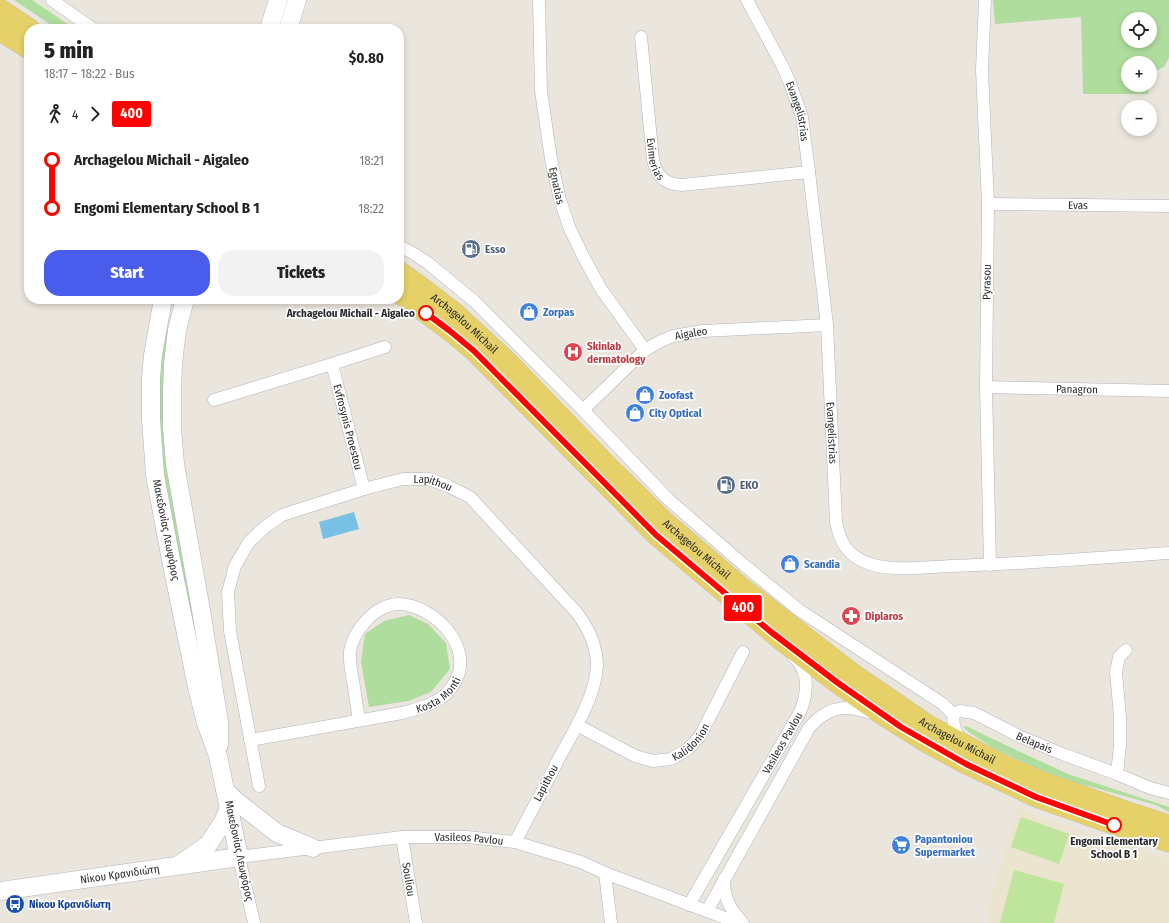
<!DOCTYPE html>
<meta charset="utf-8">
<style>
body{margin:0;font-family:"Fira Sans Condensed",sans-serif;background:#f2f2f2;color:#222;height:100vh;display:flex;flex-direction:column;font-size:15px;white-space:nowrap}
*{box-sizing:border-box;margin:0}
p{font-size:13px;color:#767676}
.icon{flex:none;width:22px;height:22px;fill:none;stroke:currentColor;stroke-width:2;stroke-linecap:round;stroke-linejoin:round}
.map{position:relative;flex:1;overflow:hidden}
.details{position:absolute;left:24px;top:24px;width:380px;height:280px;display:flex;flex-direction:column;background:#fff;border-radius:16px;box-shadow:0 2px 6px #0003}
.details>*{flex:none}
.badge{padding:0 8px;border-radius:3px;font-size:14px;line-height:26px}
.tools{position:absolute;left:1121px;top:12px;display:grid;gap:8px}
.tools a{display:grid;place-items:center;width:36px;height:36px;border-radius:50%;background:#fff;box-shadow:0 2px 6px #0003;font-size:20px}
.map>.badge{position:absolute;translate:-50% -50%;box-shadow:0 0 0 2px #fff}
.legs{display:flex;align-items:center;gap:6px;height:44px;padding:0 20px;font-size:13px}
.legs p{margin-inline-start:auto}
.headline{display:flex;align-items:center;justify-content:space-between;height:68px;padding:0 20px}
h1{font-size:22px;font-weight:800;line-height:30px}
.cta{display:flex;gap:8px;margin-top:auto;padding:8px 20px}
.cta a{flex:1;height:46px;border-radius:16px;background:#4a5ceb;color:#fff;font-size:16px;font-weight:800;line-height:46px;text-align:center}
.cta a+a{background:#f2f2f2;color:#222}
ul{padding:0 20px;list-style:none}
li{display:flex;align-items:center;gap:14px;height:48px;font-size:15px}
li i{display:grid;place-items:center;width:6px;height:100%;margin:0 5px;background:currentColor}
li i::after{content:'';width:10px;height:10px;margin:-5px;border:3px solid;border-radius:50%;background:#fff}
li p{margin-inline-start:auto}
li:first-child i{background:linear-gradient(#0000 50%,currentColor 0)}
li:last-child i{background:linear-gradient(currentColor 50%,#0000 0)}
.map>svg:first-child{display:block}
.education{fill:#ebe4ce}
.green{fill:#afdd9e;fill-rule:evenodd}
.pitch{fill:#bfe49b}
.water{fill:#79c0e5}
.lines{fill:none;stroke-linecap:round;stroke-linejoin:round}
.street-casing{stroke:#b1b2bd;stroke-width:13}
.secondary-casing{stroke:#b1b2bd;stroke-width:19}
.primary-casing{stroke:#c3c3c3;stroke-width:21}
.street{stroke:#fff;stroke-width:12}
.secondary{stroke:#fff;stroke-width:18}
.primary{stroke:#e5d168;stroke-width:20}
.line-1-casing{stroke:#fff;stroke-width:9}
.line-1{stroke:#fe0400;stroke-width:6}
.stop-1-dot{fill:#fff;stroke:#fe0400;stroke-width:2}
.labels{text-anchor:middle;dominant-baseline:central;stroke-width:3.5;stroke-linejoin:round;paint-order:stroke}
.street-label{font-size:11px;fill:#2a2a2a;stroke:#fff}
.service-label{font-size:11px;font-weight:bold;fill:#4e5e75;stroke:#fff;text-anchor:start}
.shop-label{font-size:11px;font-weight:bold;fill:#366cbe;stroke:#fff;text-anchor:start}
.stop-label{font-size:11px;font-weight:bold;fill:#2a2a2a;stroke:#fff;text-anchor:end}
.health-label{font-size:11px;font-weight:bold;fill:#be3a42;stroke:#fff;text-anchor:start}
.transit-label{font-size:11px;font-weight:bold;fill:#164399;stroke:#fff;text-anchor:start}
</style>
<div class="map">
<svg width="1169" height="923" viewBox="0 0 1169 923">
<rect width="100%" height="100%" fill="#ebe6dd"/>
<!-- education -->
<path class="education" d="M1018,807L1037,816L1169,859V923H987L989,906Z"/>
<!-- green -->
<g class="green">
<path d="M14,0H32L75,29H57Z"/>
<path d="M993,0H1169V58L1164,67L1151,73L1150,81V63H1128V85H1150L1148,94H1083L1081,17L995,24ZM1128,19H1150V41H1128Z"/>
<path d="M163,329L171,331L166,393L214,719L189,614L160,467L157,393Z"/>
<path d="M409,615L428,624L446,643L450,669L431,692L408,701L369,707L361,662L365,634L384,621Z"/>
<path d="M966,726L999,742L1068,774L1169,807V812L1156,805L1089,786L1061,780L995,749L970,733L963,727Z"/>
</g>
<!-- pitch -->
<g class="pitch">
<path d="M1021,817L1069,834L1059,864L1011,847Z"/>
<path d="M1014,870L1064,884L1054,923H1000Z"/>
</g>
<!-- water -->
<path class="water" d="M354,512L359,529L323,539L319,522Z"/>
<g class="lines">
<defs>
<g id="street">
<path d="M52,0L93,29"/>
<path id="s1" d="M539,0L541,91L551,159L560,200L570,229L584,258L601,289L645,350"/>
<path id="s2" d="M747,0L783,67L790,83L802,117L809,172L827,325L836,522C840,542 847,555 867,563C892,572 925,567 951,566C1024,564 1096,558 1169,553"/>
<path d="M985,0L982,70L988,204L986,387L990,565"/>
<path id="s3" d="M641,37L653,160C657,177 665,184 682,185L809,172"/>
<path id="s4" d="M988,204L1169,206"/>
<path d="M399,246L411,252L428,263L474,301L583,410L669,500L744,565L799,610L943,704L953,714L954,726L960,742"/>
<path id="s5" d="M332,364L364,489"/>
<path id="s6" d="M986,387L1169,391"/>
<path d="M214,400L332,364L385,347"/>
<path id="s7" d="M583,410L645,350L661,341L673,336L703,331L827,325"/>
<path id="s8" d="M953,714L960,711L974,713L1021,737L1065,755L1117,774L1150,788L1169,793"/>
<path id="s9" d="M577,725L635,756L653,761L671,759L688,749L700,736L743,652"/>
<path id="s10" d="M250,740L402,713C414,710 426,707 436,701C444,697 451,689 455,682C475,647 434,605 399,604C387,604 373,612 365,622C358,630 352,639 350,651C349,661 351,671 353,681C355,694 357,707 359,720"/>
<path d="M1117,774L1120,745V717L1116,672L1119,657L1126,650"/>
<path id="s11" d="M259,786L230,631L228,592L235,566L249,542L265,527L282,515L364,489L403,479H429L448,486L470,497L577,613C589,629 597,646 597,666C596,695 573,733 559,758C545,786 530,814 515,842"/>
<path id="s12" d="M402,837L416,923"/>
<path d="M605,873L611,923"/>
<path d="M724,879C724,899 730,909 743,923"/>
<path id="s13" d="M689,905L800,712C806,698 809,680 801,666C799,662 796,659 793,656"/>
<path d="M707,911L809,728C819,716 832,708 847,708C856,708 867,712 875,714"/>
<path id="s14" d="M254,923L239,857L402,837H467L515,842L581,862L605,873L739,923"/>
</g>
<g id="secondary">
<path d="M269,29L278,0"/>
<path d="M288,29L297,0"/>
<path d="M185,299L177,330L173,364L172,393V428L175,464L180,492L201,610L219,722V745"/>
<path d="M225,790L236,801L277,833L313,848"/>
<path d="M180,864L208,845L223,822L229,808"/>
<path id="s15" d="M0,891L239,857L218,756L206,723L197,687L171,560L155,475L151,419V378L153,355L163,299"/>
</g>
<g id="primary">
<path d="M0,9L30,29"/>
<path d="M0,31L29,49"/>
<path id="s16" d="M399,271L424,289L455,313L480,336L509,363L608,466L664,521L740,586L852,673L928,725L1003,765L1046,783L1128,812L1169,825"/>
<path d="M399,293L450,331L474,351L656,535L782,641L837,683L884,716L929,744L966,764L1036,797L1104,821L1169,842"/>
</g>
</defs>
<!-- street casing -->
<use href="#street" class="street-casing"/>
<!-- secondary casing -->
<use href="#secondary" class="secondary-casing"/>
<!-- primary casing -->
<use href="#primary" class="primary-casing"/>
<!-- street -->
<use href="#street" class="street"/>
<!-- secondary -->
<use href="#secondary" class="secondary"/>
<!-- primary -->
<use href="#primary" class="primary"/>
</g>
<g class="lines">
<defs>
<path id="line-1" d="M426,313L450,331L474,351L656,535L771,632L838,683L901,727L966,764L1036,797L1114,825"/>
</defs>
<!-- line-1 casing -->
<use href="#line-1" class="line-1-casing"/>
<!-- line-1 -->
<use href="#line-1" class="line-1"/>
</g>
<!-- icons -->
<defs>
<symbol id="fuel-disc" viewBox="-11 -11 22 22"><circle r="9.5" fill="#5c6f8a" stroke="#fff"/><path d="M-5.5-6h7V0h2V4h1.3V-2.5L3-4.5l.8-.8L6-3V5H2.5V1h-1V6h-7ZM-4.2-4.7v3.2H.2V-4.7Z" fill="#fff"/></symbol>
<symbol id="shop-disc" viewBox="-11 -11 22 22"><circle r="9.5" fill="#3f7fe0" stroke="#fff"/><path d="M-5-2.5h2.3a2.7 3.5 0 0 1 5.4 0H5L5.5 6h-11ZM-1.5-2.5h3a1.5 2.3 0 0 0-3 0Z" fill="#fff"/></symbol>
<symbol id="hospital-disc" viewBox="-11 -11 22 22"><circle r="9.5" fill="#e0444e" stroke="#fff"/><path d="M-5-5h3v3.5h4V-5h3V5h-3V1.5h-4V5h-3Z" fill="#fff"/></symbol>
<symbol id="pharmacy-disc" viewBox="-11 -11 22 22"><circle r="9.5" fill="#e0444e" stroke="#fff"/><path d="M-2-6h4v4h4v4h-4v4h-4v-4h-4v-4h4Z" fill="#fff"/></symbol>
<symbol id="supermarket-disc" viewBox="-11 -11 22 22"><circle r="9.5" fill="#3f7fe0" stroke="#fff"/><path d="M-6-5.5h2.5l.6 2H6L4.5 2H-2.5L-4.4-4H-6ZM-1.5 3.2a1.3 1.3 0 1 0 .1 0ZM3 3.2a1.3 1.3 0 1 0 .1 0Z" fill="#fff"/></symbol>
<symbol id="bus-disc" viewBox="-11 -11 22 22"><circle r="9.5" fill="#1a4fb4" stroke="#fff"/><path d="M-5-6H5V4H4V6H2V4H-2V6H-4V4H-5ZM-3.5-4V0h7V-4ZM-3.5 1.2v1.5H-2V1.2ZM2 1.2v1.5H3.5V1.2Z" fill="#fff"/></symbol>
</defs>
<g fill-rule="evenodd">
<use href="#fuel-disc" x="460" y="238" width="22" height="22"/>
<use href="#shop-disc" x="518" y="301" width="22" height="22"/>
<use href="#hospital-disc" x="562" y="341" width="22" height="22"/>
<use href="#shop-disc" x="634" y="384" width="22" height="22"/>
<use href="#shop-disc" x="624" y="402" width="22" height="22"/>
<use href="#fuel-disc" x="715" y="474" width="22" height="22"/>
<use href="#shop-disc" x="779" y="553" width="22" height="22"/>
<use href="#pharmacy-disc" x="840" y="605" width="22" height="22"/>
<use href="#supermarket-disc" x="890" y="834" width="22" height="22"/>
<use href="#bus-disc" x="4" y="893" width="22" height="22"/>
</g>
<!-- markers -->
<g class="stop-1-dot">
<circle cx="426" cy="313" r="7"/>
<circle cx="1114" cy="825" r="7"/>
</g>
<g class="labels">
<!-- street labels -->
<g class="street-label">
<text stroke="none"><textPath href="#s2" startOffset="123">Evangelistrias</textPath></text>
<text stroke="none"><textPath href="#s3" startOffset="123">Evimerias</textPath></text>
<text stroke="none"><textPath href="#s1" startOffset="187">Egnatias</textPath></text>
<text stroke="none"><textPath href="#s4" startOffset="90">Evas</textPath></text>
<text transform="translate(987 282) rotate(-89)">Pyrasou</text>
<text stroke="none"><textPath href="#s16" startOffset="84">Archagelou Michail</textPath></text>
<text stroke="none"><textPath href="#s7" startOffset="136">Aigaleo</textPath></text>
<text stroke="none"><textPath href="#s6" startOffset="91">Panagron</textPath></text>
<text stroke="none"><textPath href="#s5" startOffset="65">Evfrosynis Proestou</textPath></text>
<text stroke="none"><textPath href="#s2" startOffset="447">Evangelistrias</textPath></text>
<text stroke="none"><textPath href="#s11" startOffset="451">Lapithou</textPath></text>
<text transform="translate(166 530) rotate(79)">Μακεδονίας Λεωφόρος</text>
<text stroke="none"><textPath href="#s16" startOffset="408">Archagelou Michail</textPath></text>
<text stroke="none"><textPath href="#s10" startOffset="196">Kosta Monti</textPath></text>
<text stroke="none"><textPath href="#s9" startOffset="129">Kalidonion</textPath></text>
<text stroke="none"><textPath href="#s16" startOffset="732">Archagelou Michail</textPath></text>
<text stroke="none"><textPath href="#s8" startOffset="89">Belapais</textPath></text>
<text stroke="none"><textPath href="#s13" startOffset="187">Vasileos Pavlou</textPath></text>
<text transform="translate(546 783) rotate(-62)">Lapithou</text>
<text stroke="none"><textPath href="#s14" startOffset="299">Vasileos Pavlou</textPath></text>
<text transform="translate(239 851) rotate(78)">Μακεδονίας Λεωφόρος</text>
<text stroke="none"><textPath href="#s15" startOffset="121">Νίκου Κρανιδιώτη</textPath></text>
<text stroke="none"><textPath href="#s12" startOffset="43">Souliou</textPath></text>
</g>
<!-- service labels -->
<g class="service-label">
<text x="485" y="249">Esso</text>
<text x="740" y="485">EKO</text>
</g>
<!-- shop labels -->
<g class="shop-label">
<text x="543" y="312">Zorpas</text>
<text x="659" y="395">Zoofast</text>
<text x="649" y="413">City Optical</text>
<text x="804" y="564">Scandia</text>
<text x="915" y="839">Papantoniou<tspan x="915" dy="13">Supermarket</tspan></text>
</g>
<!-- stop labels -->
<g class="stop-label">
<text x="415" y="313">Archagelou Michail - Aigaleo</text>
<text x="1114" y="841" text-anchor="middle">Engomi Elementary<tspan x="1114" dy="13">School B 1</tspan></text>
</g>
<!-- health labels -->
<g class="health-label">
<text x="587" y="346">Skinlab<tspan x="587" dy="13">dermatology</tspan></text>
<text x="865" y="616">Diplaros</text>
</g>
<!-- transit labels -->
<g class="transit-label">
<text x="29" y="904">Νίκου Κρανιδίωτη</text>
</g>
</g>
</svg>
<div class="tools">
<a><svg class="icon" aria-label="locate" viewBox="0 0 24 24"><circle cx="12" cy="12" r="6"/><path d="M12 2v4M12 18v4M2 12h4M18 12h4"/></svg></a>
<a>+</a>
<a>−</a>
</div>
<b class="badge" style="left:743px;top:608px;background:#fe0400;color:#fff">400</b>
<section class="details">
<div class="headline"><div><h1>5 min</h1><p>18:17 – 18:22 · Bus</p></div><b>$0.80</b></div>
<div class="legs"><svg class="icon" aria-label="walk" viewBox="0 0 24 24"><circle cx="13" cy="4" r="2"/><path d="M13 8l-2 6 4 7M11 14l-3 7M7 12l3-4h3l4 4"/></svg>4<svg class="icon" aria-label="forward" viewBox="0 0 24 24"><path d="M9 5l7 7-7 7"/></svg><b class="badge" style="background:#fe0400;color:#fff">400</b></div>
<ul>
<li><i style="color:#fe0400"></i><b>Archagelou Michail - Aigaleo</b><p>18:21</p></li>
<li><i style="color:#fe0400"></i><b>Engomi Elementary School B 1</b><p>18:22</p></li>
</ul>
<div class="cta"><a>Start</a><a>Tickets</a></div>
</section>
</div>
